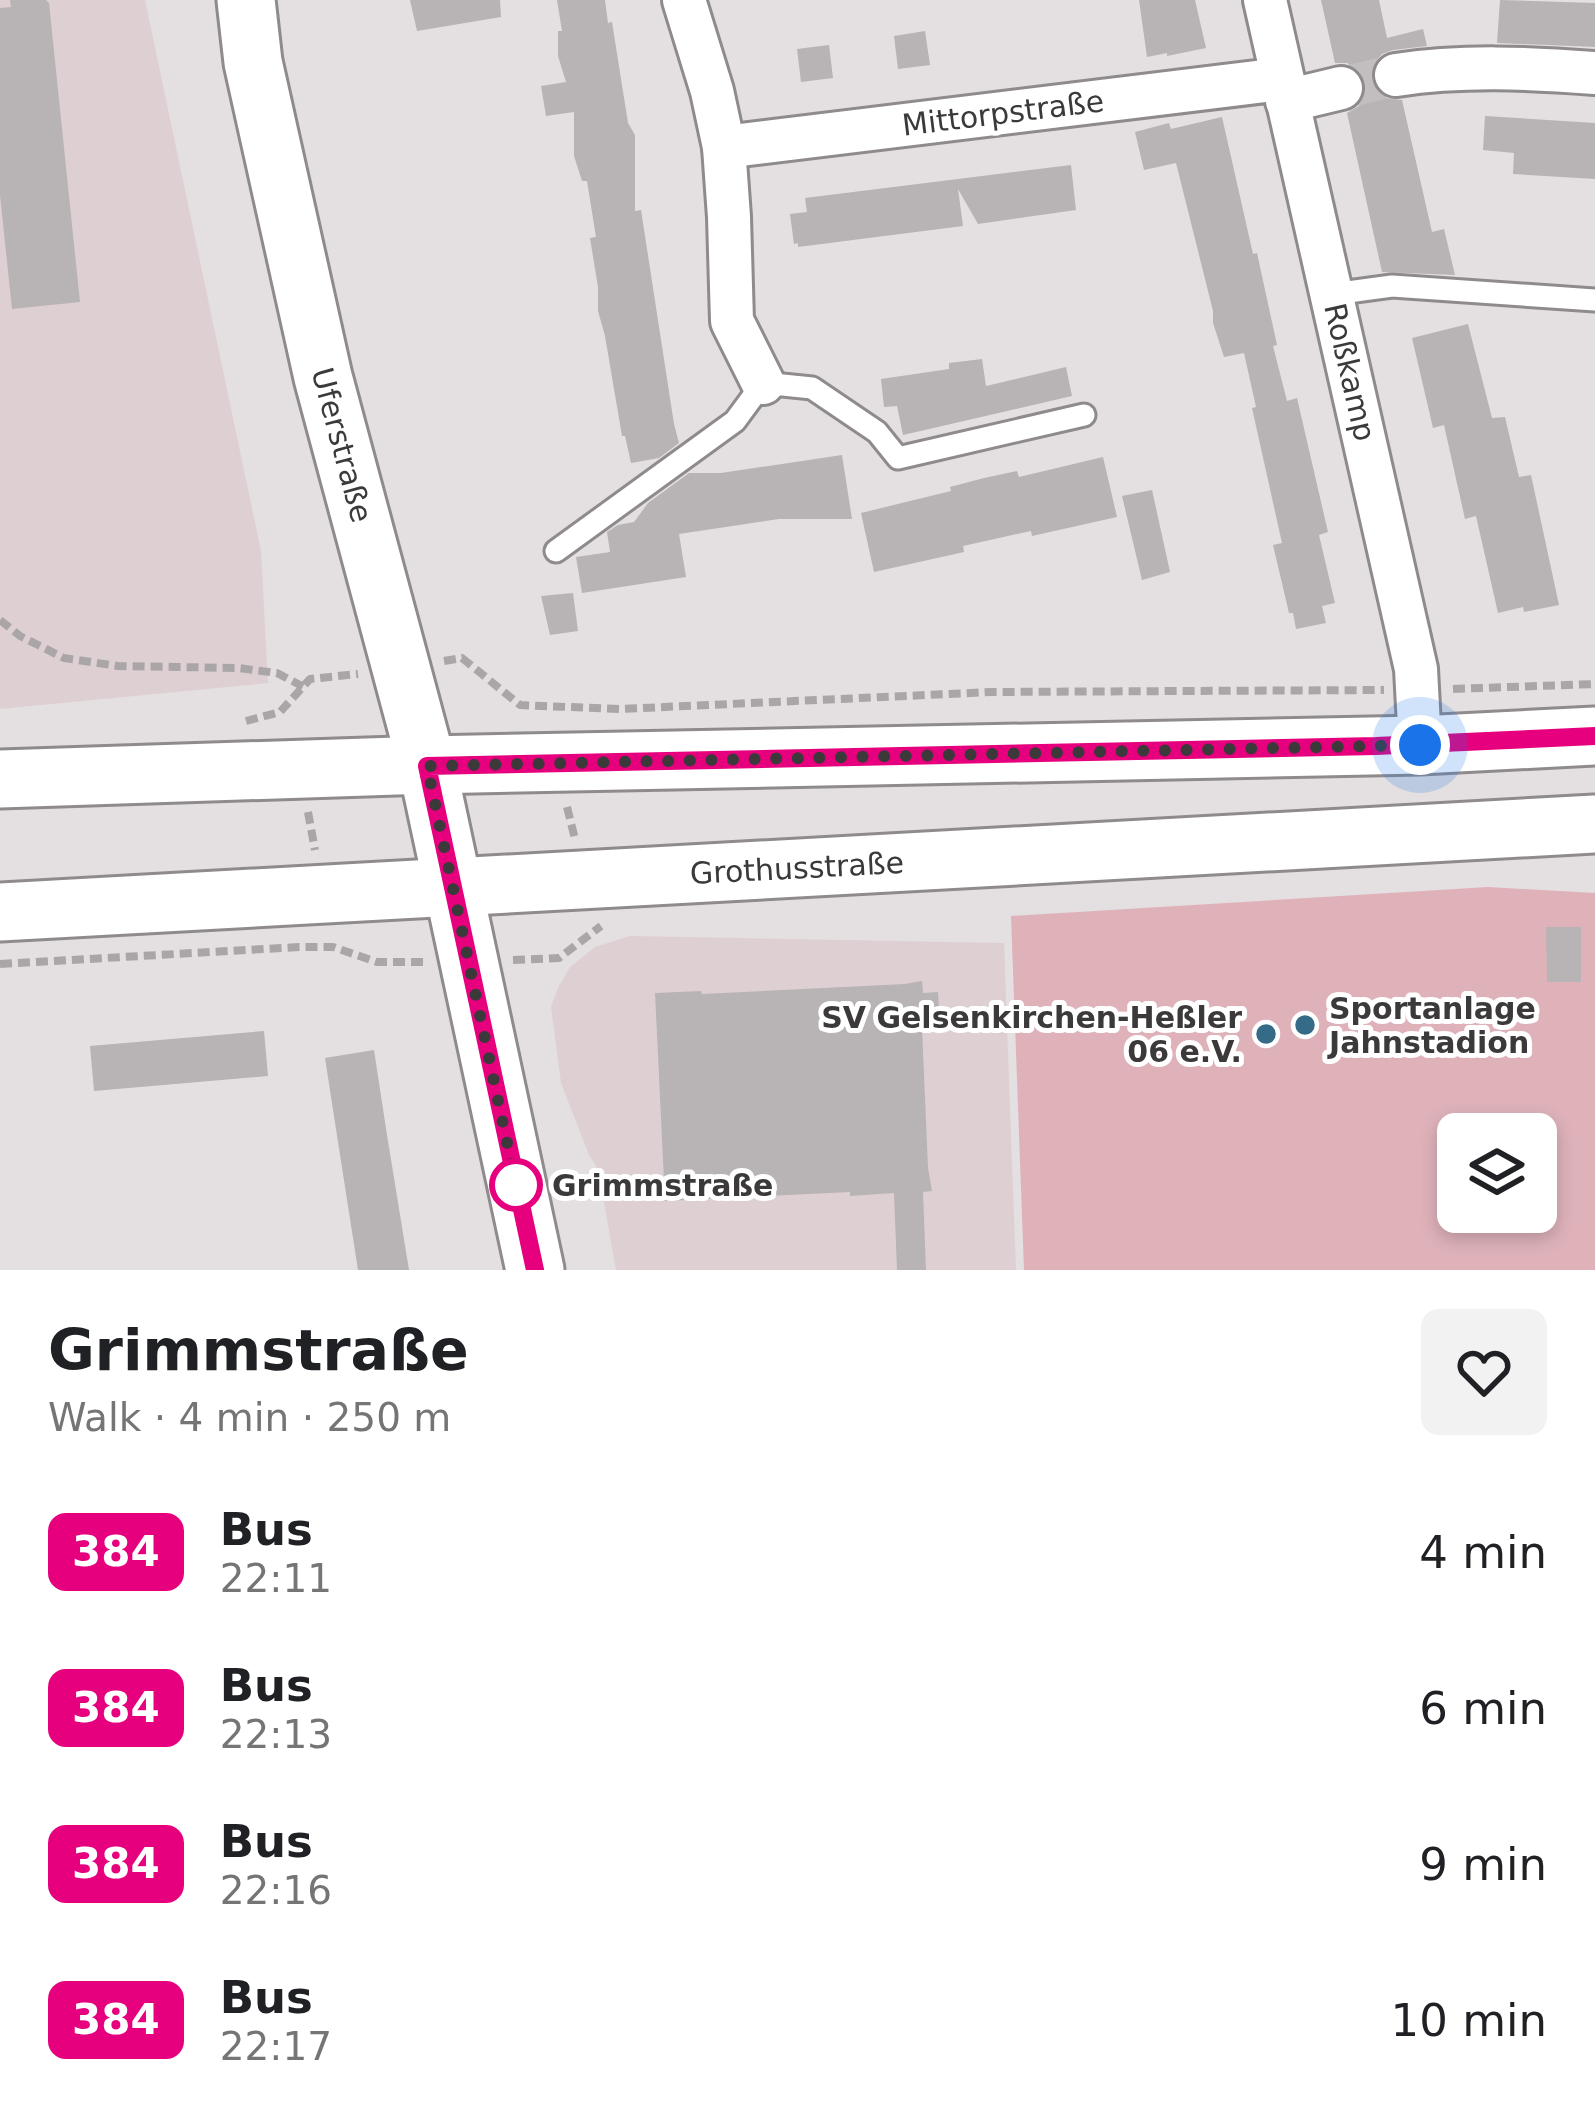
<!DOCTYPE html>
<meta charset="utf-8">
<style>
body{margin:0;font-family:"DejaVu Sans",sans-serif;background:#f2f2f2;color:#202124;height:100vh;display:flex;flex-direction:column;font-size:45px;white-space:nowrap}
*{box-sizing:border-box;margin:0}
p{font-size:39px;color:#757577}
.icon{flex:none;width:66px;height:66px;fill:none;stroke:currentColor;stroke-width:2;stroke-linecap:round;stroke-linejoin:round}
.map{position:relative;height:1270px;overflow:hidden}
.panel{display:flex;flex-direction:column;background:#fff;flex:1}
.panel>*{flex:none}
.badge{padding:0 24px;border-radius:18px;font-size:42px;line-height:78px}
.tools{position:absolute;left:1437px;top:1113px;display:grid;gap:24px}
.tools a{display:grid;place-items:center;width:120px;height:120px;border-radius:18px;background:#fff;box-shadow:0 6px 18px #0003;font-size:60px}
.you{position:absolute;width:60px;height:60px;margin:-30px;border:9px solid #fff;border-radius:50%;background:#1a73e8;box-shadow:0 0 0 18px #1a73e833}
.map>.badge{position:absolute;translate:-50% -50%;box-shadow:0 0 0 6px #fff}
.round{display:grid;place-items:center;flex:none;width:126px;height:126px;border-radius:18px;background:#f2f2f2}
.summary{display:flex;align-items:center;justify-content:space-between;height:204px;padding:0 48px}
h1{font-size:57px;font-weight:700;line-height:90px}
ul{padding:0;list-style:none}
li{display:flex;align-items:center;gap:36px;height:156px;padding:0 48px}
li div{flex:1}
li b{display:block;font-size:45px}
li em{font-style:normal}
li .badge{min-width:132px;font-weight:700;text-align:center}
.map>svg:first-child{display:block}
.built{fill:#ded0d2}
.green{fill:#dfb2ba;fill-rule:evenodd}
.building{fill:#b8b3b4}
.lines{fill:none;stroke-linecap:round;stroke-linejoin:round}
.street-tunnel{stroke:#c2bebf;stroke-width:42;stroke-dasharray:42 21;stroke-linecap:butt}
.lane-casing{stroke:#8f8a8b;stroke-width:27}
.street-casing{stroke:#8f8a8b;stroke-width:48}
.secondary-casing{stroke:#8f8a8b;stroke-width:63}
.path{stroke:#aaa6a7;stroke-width:8;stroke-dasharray:12 6;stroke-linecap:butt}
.lane{stroke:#fff;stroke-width:21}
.street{stroke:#fff;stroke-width:42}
.secondary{stroke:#fff;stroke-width:57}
.line-casing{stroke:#fff;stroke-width:27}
.line{stroke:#e6007e;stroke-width:18}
.walk{stroke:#3b393a;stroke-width:12;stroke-dasharray:0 21.6}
.poi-dot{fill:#356b86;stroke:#fff;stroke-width:4.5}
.stop-dot{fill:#fff;stroke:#e6007e;stroke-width:6}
.labels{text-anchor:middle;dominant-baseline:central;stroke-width:10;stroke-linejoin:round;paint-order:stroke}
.street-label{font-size:30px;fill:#3b393a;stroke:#fff}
.poi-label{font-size:30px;font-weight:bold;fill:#3b393a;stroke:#fff;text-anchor:start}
.stop-label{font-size:30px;font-weight:bold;fill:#3b393a;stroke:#fff;text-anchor:start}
</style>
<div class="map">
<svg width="1595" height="1270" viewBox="0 0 1595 1270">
<rect width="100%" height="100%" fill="#e4dfe0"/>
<!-- built -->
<g class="built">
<path d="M0,0H145L261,551L268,683L0,709Z"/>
<path d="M630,936L1004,943L1016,1270H616L598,1169L589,1155L561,1083L551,1007L558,988L570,967L595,947Z"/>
</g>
<!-- green -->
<path class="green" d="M1488,887L1595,893V1270H1024L1011,916ZM1458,1134H1536V1212H1458Z"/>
<!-- building -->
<g class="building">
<path d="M10,0H46L49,3L80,302L12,309L0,195V8L11,7Z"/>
<path d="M410,0H500L501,17L417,31Z"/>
<path d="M557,0H605L608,23L612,22L628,123L635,135V211L641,210L674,424L679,443L659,458L631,463L625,436H622L605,336L598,311V287L590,238L596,237L587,181H582L574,156V112L546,116L541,86L566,82L558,56V31H562Z"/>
<path d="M1139,0H1195L1206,48L1167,56V53L1147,57Z"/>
<path d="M1321,0H1379L1387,38L1423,29L1427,46L1393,50L1382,54L1372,66L1371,79L1377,91L1385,98L1402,100L1432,232L1444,229L1455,275L1382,272L1347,113L1359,106L1366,94V83L1359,70L1347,63H1335Z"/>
<path d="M1500,0L1595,3V47L1497,43Z"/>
<path d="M925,31L930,65L898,69L894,36Z"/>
<path d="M829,45L833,78L801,82L797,49Z"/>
<path d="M1485,116L1595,123V179L1513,174L1514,153L1483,150Z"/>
<path d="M1222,117L1253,254L1257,253L1277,345L1273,346L1287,401L1297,398L1328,532L1319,535L1335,603L1322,606L1326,623L1296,629L1293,613H1289L1273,545L1282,543L1252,408L1256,407L1244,353L1224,357L1213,323V311L1176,163L1144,170L1135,132L1169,123L1171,129Z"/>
<path d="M1071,165L1076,210L978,224L958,189L963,226L798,247V243L794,244L790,214L807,212L805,198Z"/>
<path d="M1468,324L1492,418L1505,417L1519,477L1531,475L1559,605L1524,612L1523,607L1498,613L1476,516L1465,519L1444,425L1433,428L1412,338Z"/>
<path d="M982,359L986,386L1066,367L1072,396L903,435L897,406L884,407L881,379L949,369V363Z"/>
<path d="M842,455L852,519H779L679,534L686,577L582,593L576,557L610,552L607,532L618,525L634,522L648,503L689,473H721Z"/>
<path d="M1103,457L1117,517L1032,536L1031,531L963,546L964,552L874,572L861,513L951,491L950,487L984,478L1017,471L1019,477Z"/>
<path d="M1152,490L1170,572L1142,580L1122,496Z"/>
<path d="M573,593L578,631L550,635L541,596Z"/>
<path d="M1546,927H1581V982H1547Z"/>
<path d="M922,981L923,993L938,992L940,1023H924L922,1027L928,1168L932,1191L923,1192L926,1270H897L894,1193L850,1196V1192L665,1201L655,993L701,991L702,994L905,984Z"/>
<path d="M264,1031L268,1076L94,1091L90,1046Z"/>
<path d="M374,1050L387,1135L409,1270H358L338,1142L325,1058Z"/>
</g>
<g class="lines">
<!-- street-tunnel -->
<path class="street-tunnel" d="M1341,88L1396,75"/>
<defs>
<g id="lane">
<path d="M1333,294L1392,286L1595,300"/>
<path d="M556,551L735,421L763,383L812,388L877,432L898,458L1084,415"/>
</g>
<g id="street">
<path d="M684,0L712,91L724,147L729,217L732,321L763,383"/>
<path d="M1265,0L1416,669L1420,745"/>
<path d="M1396,75C1462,65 1528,68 1595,73"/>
<path d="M1287,101L1341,88"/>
<path d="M724,147L1282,79"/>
</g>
<g id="secondary">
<path d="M246,0L253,62L323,377L427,765L535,1270"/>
<path d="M0,779L427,765L1420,745L1595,736"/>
<path d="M0,912L1595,824"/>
</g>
</defs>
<!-- lane casing -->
<use href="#lane" class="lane-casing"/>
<!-- street casing -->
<use href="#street" class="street-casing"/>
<!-- secondary casing -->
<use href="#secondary" class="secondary-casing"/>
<!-- path -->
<g class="path">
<path d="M0,620L20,636L64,658L118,666L238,668L277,673L304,687"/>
<path d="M444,661L462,658L520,705L542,706L621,709L992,692L1384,690"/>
<path d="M1453,689L1595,684"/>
<path d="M246,721L280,712L310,679L358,674"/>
<path d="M567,807L575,839"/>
<path d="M308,812L315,850"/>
<path d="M513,960L559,958L601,926"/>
<path d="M0,964L299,947H333L377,962H426"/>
</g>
<!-- lane -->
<use href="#lane" class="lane"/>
<!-- street -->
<use href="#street" class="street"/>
<!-- secondary -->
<use href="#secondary" class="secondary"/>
</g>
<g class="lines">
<defs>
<path id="line" d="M535,1270L427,766L1376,746L1595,736"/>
</defs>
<!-- line casing -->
<use href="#line" class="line-casing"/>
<!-- line -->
<use href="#line" class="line"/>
<!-- walk -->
<path class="walk" d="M516,1185L427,766L1420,745"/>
</g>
<!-- markers -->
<g class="poi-dot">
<circle cx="1305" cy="1025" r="12"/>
<circle cx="1266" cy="1034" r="12"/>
</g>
<circle class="stop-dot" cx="516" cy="1185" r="24"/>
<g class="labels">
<!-- street labels -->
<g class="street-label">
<text transform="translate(1003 113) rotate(-7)">Mittorpstraße</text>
<text transform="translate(1350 372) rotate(77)">Roßkamp</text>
<text transform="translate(342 445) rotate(75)">Uferstraße</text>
<text transform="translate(797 868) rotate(-3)">Grothusstraße</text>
</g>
<!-- poi labels -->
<g class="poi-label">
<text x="1329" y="1008">Sportanlage<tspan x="1329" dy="34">Jahnstadion</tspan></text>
<text x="1242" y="1017" text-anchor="end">SV Gelsenkirchen-Heßler<tspan x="1242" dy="34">06 e.V.</tspan></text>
</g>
<!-- stop labels -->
<g class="stop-label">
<text x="552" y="1185">Grimmstraße</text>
</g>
</g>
</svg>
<div class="tools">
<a><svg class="icon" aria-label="layers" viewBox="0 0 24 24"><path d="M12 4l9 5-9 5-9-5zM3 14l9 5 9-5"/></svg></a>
</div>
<div class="you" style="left:1420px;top:745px"></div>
</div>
<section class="panel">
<div class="summary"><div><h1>Grimmstraße</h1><p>Walk · 4 min · 250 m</p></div><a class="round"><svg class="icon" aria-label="heart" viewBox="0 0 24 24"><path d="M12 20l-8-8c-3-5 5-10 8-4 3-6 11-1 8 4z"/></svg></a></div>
<ul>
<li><span class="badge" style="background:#e6007e;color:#fff">384</span><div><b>Bus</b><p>22:11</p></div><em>4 min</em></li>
<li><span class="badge" style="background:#e6007e;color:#fff">384</span><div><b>Bus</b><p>22:13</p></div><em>6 min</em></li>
<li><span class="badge" style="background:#e6007e;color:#fff">384</span><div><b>Bus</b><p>22:16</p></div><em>9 min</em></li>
<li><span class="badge" style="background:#e6007e;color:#fff">384</span><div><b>Bus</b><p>22:17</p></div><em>10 min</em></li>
</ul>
</section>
